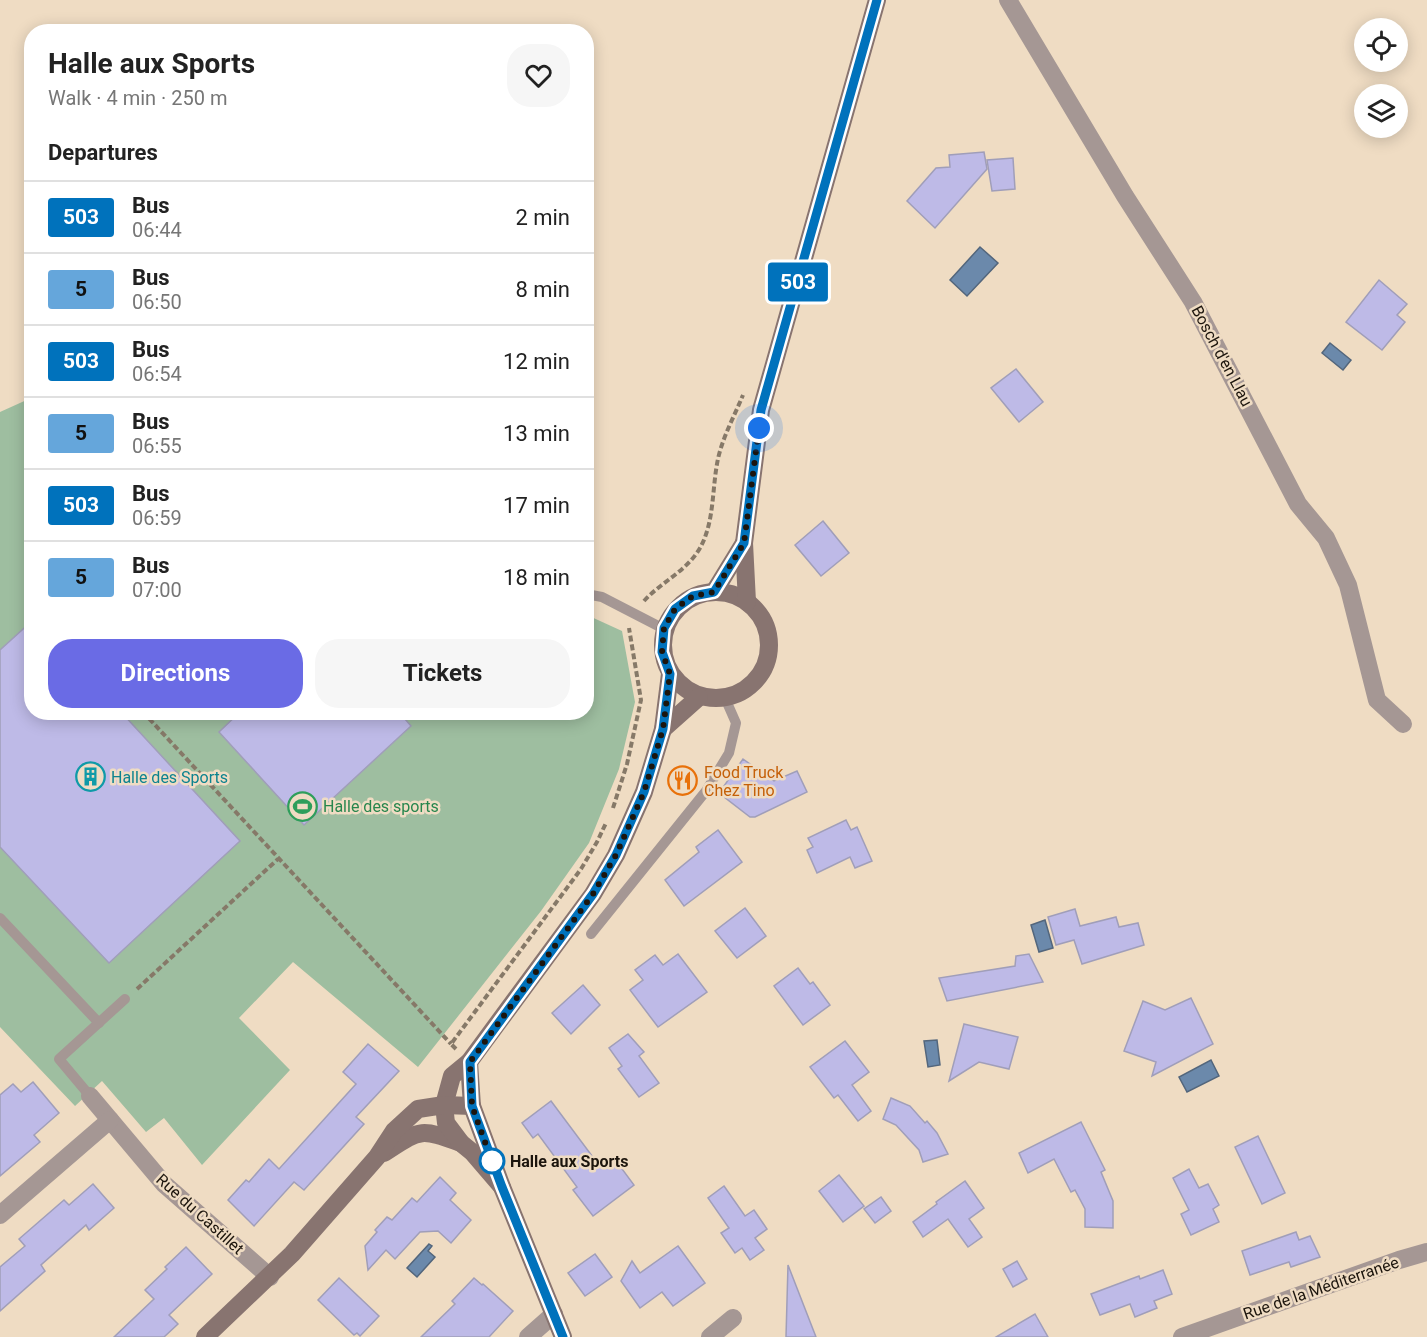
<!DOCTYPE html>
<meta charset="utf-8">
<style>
body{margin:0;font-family:Roboto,sans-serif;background:#f6f6f6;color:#222;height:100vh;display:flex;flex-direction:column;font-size:22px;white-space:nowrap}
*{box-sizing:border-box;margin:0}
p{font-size:20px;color:#767676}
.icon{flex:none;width:33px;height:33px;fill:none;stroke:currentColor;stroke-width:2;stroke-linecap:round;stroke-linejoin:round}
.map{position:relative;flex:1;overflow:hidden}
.drawer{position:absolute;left:24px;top:24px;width:570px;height:696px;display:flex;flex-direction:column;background:#fff;border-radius:24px;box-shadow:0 3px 15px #0003}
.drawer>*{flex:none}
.badge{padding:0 12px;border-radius:4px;font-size:21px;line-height:39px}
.tools{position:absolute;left:1354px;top:18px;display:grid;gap:12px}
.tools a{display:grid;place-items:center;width:54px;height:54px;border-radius:50%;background:#fff;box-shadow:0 3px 15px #0003;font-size:30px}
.you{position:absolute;width:30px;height:30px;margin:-15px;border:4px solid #fff;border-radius:50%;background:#1a73e8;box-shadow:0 0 0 9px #1a73e833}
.map>.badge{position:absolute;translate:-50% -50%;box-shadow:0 0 0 3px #fff}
h2{padding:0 24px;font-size:22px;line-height:54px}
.round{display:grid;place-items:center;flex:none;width:63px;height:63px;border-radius:24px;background:#f6f6f6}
.summary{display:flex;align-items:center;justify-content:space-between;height:102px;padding:0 24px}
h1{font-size:28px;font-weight:700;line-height:45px}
.button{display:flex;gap:12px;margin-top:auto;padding:12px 24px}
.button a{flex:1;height:69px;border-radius:24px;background:#6a6be5;color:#fff;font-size:24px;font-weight:700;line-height:69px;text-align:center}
.button a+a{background:#f6f6f6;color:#222}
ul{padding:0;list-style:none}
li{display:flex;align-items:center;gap:18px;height:72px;padding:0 24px;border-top:2px solid #e0e0e0}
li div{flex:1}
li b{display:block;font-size:22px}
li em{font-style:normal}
li .badge{min-width:66px;font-weight:700;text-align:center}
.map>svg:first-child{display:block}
.green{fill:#9ebea0}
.water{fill:#6b89ab;stroke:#53667c;stroke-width:1.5}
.building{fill:#bebae7;stroke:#a09eb9;stroke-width:1.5}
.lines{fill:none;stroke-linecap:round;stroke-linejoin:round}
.path{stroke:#867968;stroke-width:4;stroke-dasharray:6 3;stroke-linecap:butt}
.lane{stroke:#a59794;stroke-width:10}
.street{stroke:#a59794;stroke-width:18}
.secondary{stroke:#887470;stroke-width:18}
.line-casing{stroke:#fff;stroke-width:14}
.line{stroke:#0072bc;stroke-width:9}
.walk{stroke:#1c150d;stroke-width:6;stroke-dasharray:0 10.8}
.stop-dot{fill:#fff;stroke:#0072bc;stroke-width:3}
.labels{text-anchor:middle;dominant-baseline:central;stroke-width:5;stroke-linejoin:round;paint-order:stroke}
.street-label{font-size:16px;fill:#1c150d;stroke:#efdcc3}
.food-label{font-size:16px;fill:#c56008;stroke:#efdcc3;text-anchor:start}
.culture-label{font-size:16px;fill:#0d838f;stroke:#efdcc3;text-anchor:start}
.leisure-label{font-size:16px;fill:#27864d;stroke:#efdcc3;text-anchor:start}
.stop-label{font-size:16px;font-weight:bold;fill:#1c150d;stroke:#efdcc3;text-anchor:start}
</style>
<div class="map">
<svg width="1427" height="1337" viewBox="0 0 1427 1337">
<rect width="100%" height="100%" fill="#efdcc3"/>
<!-- green -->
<path class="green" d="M31,398L32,712H586L587,615L622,631L635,702L619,769L589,843L541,911L418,1067L293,962L239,1018L290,1070L202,1165L164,1118L146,1132L102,1081L75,1106L0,1027V412Z"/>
<!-- water -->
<g class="water">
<path d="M980,247L998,263L967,296L950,280Z"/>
<path d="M1330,343L1351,360L1343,370L1322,353Z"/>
<path d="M1045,920L1053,948L1039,952L1031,925Z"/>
<path d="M937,1040L940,1065L928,1067L924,1041Z"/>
<path d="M1211,1060L1219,1076L1187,1092L1179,1077Z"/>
<path d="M429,1244L432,1246L428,1251L435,1257L417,1277L407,1268Z"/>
</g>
<!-- building -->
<g class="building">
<path d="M984,152L987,169L935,228L907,201L936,168L950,167L949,155Z"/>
<path d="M1013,158L1015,189L992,191L987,160Z"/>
<path d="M1379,280L1407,304L1397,315L1405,322L1382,350L1346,322Z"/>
<path d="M1016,369L1043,402L1019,422L991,388Z"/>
<path d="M823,521L849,553L821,576L795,545Z"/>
<path d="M32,621V712H121L240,841L109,963L0,847V650Z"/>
<path d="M240,712H399L411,726L304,825L219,732Z"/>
<path d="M743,759L774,781L797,771L807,792L755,817H750L719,793Z"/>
<path d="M846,820L851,830L857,827L872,861L855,868L850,857L817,873L807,850L813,847L808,838Z"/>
<path d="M718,830L742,862L684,906L665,880L699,852L696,847Z"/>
<path d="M745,908L766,936L737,958L715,931Z"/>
<path d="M1075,909L1080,926L1116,917L1119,927L1138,923L1144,945L1082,964L1074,940L1056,945L1048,917Z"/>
<path d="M678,954L707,992L658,1027L630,990L643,980L635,970L655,955L663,965Z"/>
<path d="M1029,954L1043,982L947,1001L939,978L1015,966L1016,956Z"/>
<path d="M798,968L810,984L813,982L830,1005L803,1025L774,986Z"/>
<path d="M583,985L600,1005L571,1034L552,1013Z"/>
<path d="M1191,998L1213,1044L1152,1076L1156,1062L1124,1051L1143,1001L1165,1010Z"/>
<path d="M964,1024L1018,1037L1009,1069L979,1062L949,1081Z"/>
<path d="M628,1034L644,1052L639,1056L659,1083L639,1097L618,1069L622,1066L609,1048Z"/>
<path d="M845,1041L869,1072L852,1085L871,1111L858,1121L838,1095L834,1098L810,1067Z"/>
<path d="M368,1044L399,1071L356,1117L364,1124L304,1190L294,1182L254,1226L228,1200L246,1180L249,1182L269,1159L279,1169L356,1084L343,1072Z"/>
<path d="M33,1082L59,1113L34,1135L40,1142L0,1176V1095L13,1084L21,1092Z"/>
<path d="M891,1098L910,1106L925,1123L927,1121L937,1133L948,1154L923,1162L919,1150L896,1125L883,1119Z"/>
<path d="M551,1101L601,1168L614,1158L634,1185L593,1216L573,1190L577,1187L538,1134L533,1138L522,1123Z"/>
<path d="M1081,1122L1105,1170L1101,1172L1113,1201V1228L1085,1227V1209L1075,1190L1071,1192L1054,1159L1028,1173L1019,1153Z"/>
<path d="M1258,1136L1285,1193L1262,1204L1235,1147Z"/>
<path d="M1189,1169L1199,1188L1208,1184L1219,1205L1213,1209L1219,1222L1191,1235L1181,1214L1189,1210L1173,1178Z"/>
<path d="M839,1175L864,1206L843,1222L819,1191Z"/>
<path d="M440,1177L456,1193L450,1200L471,1220L451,1243L438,1231L420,1232L395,1259L386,1250L368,1270L365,1246L377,1232L375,1230L387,1217L392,1220L412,1198L417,1202Z"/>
<path d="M965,1181L984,1208L969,1219L982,1237L968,1247L948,1219L923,1237L913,1222L937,1204L936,1202Z"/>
<path d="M93,1184L114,1208L89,1230L86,1225L41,1265L45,1271L0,1311V1267L25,1246L19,1239L64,1200L69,1205Z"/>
<path d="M724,1186L745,1216L754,1210L767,1229L755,1238L764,1250L750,1260L742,1248L735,1253L721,1233L729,1228L708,1198Z"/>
<path d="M881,1197L891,1211L875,1223L864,1209Z"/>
<path d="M1296,1232L1299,1240L1310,1236L1320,1257L1291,1267L1289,1262L1250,1275L1242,1251Z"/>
<path d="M678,1246L705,1283L673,1306L662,1292L640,1308L621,1281L632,1261L640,1273Z"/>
<path d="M186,1247L212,1274L169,1315L178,1324L164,1337H114L154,1299L145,1290L167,1269L165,1267Z"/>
<path d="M595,1254L612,1277L585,1296L568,1273Z"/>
<path d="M1017,1261L1027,1279L1013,1287L1003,1269Z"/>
<path d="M788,1265L816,1337H786Z"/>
<path d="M1163,1270L1172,1294L1154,1301L1157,1308L1135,1317L1130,1304L1100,1315L1091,1294L1139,1276L1140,1279Z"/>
<path d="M339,1278L379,1316L360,1336L357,1333L354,1335L318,1300Z"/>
<path d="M474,1278L482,1285L483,1284L513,1311L489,1337H421L455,1304L452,1301Z"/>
<path d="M1035,1314L1048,1337H996Z"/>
</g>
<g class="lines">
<!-- path -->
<g class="path">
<path d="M644,601C661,582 687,571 700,548C714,523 712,492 717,464C721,440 734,417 743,395"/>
<path d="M143,712L451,1044"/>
<path d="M613,808L627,764L641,700L629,628"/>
<path d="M137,989L278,859"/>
<path d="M456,1049L451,1044L581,869L597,842L606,823"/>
</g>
<!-- lane -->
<g class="lane">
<path d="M586,594L602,597L664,629"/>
<path d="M0,918L99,1023"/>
<path d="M591,934L706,791L729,753L736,723L725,698"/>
<path d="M90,1096L59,1059L125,999"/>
</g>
<!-- street -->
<g class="street">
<path d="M1008,0L1125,196L1193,302L1298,504L1326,538L1348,585L1377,700L1403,724"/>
<path d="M90,1096L164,1184L270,1277"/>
<path d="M0,1215L110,1120"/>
<path d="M528,1337L554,1314"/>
<path d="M710,1337L733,1318"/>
<path d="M1182,1337L1399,1260L1427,1252"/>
</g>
<!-- secondary -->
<g class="secondary">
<circle cx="716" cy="645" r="53"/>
<path d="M714,592L744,543"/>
<path d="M747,602L744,543L761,410L877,0"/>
<path d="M663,729L699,697"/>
<path d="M469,1062L472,1106L502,1187L563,1337"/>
<path d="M384,1153C421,1129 419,1128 461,1143"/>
<path d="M502,1187L472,1152L461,1143L446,1123L444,1105L452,1076L469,1062L593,894L616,855L644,792L663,729L670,674"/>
<path d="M205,1337L292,1254L377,1157L394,1131L418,1109L444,1105L472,1106"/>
</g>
</g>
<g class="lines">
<defs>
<path id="line" d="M563,1337L502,1187L472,1106L470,1062L593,894L616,855L644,792L663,729L670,674L662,652L664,628L675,609L693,596L714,592L744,543L761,410L877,0"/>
</defs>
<!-- line casing -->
<use href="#line" class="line-casing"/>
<!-- line -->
<use href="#line" class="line"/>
<!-- walk -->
<path class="walk" d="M492,1161L494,1167L472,1106L470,1062L593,894L616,855L644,792L663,729L670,674L662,652L664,628L675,609L693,596L714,592L744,543L759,428"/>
</g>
<!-- icons -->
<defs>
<symbol id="building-ring" viewBox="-11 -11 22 22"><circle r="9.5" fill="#efdcc3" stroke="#0f9aa8" stroke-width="1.5"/><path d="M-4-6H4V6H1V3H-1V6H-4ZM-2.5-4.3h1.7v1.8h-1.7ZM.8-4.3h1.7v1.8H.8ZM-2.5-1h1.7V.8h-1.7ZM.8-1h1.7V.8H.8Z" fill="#0f9aa8"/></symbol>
<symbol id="restaurant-ring" viewBox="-11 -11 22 22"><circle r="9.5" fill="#efdcc3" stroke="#e8710a" stroke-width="1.5"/><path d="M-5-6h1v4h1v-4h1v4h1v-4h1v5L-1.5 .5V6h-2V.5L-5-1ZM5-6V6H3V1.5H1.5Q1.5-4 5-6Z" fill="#e8710a"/></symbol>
<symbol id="stadium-ring" viewBox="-11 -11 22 22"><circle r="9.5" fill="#efdcc3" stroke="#2e9e5b" stroke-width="1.5"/><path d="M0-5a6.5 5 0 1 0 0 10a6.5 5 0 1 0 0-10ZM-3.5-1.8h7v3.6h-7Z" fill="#2e9e5b"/></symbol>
</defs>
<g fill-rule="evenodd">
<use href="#building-ring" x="74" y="760" width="33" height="33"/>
<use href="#restaurant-ring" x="666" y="764" width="33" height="33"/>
<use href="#stadium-ring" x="286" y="790" width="33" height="33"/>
</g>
<!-- markers -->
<circle class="stop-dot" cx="492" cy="1161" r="12"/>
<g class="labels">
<!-- street labels -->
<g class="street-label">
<text transform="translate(1222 356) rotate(62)">Bosch d'en Llau</text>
<text transform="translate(200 1214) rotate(42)">Rue du Castillet</text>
<text transform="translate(1321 1288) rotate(-19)">Rue de la Méditerranée</text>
</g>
<!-- food labels -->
<g class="food-label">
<text x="704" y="772">Food Truck<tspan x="704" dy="18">Chez Tino</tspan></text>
</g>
<!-- culture labels -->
<g class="culture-label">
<text x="111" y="777">Halle des Sports</text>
</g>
<!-- leisure labels -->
<g class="leisure-label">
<text x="323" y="806">Halle des sports</text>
</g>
<!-- stop labels -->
<g class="stop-label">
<text x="510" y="1161">Halle aux Sports</text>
</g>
</g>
</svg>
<div class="tools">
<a><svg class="icon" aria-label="locate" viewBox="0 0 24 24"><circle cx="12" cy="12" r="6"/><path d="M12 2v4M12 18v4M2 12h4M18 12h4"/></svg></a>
<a><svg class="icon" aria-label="layers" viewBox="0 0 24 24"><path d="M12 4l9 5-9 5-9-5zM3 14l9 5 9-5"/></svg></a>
</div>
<div class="you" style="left:759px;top:428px"></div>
<b class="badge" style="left:798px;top:282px;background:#0072bc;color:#fff">503</b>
<section class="drawer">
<div class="summary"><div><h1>Halle aux Sports</h1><p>Walk · 4 min · 250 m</p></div><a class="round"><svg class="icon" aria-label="heart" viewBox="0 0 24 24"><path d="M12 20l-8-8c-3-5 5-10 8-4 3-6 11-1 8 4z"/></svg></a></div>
<h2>Departures</h2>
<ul>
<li><span class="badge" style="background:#0072bc;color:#fff">503</span><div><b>Bus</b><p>06:44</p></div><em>2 min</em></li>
<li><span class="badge" style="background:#65a6db;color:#111">5</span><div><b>Bus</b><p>06:50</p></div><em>8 min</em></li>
<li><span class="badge" style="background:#0072bc;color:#fff">503</span><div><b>Bus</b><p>06:54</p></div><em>12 min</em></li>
<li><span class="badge" style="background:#65a6db;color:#111">5</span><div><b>Bus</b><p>06:55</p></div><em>13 min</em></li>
<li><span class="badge" style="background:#0072bc;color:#fff">503</span><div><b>Bus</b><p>06:59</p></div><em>17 min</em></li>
<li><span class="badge" style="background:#65a6db;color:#111">5</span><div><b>Bus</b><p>07:00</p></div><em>18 min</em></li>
</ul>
<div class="button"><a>Directions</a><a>Tickets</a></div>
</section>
</div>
